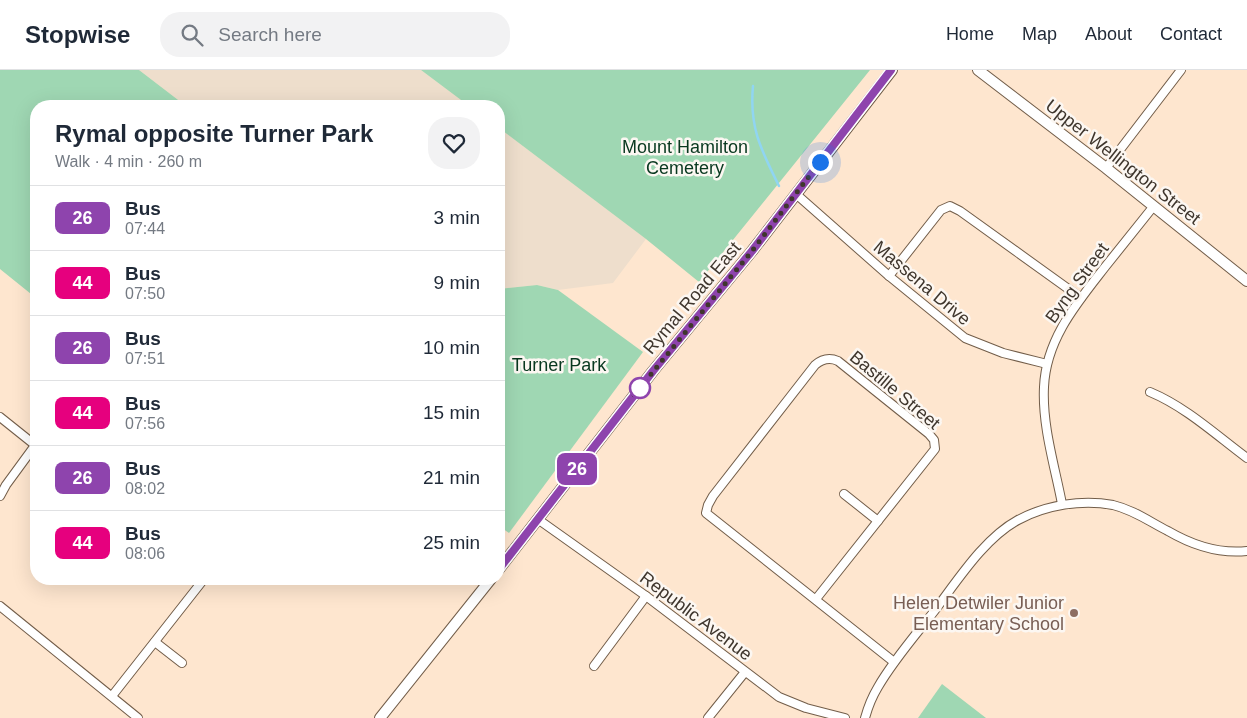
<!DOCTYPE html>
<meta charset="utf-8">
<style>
body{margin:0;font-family:Helvetica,sans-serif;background:#f2f2f3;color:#1f2937;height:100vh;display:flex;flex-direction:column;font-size:19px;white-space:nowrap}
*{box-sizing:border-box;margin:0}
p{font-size:16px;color:#747a83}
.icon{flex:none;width:28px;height:28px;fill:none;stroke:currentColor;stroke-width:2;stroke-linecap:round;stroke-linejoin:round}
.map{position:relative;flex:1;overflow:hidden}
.panel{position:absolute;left:30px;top:30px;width:475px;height:485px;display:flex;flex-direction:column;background:#fff;border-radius:20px;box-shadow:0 5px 20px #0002}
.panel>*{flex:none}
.badge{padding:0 10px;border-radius:8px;font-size:18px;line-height:32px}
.you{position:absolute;width:25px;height:25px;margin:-12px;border:4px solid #fff;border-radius:50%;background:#1a73e8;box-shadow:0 0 0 8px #1a73e833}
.map>.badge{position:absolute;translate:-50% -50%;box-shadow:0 0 0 2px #fff}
.round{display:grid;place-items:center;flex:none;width:52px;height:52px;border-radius:20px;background:#f2f2f3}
.head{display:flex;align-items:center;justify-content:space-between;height:85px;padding:0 25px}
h1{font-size:24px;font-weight:800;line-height:38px}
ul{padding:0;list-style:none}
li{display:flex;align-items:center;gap:15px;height:65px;padding:0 25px;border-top:1px solid #e0e1e3}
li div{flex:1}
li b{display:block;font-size:19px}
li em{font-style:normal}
li .badge{min-width:55px;font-weight:700;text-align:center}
header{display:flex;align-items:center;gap:30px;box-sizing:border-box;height:70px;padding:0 25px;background:#fff;border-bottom:1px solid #e0e1e3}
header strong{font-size:24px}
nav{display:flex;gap:28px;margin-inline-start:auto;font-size:18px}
.search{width:350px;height:45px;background:#f2f2f3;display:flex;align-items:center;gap:12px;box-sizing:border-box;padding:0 18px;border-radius:20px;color:#747a83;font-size:19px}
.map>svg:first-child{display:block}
.industrial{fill:#eedecc}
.green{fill:#9fd7b3}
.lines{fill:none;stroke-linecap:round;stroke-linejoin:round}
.stream{stroke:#90d5f2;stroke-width:2.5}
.minor-casing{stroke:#725d49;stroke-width:10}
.major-casing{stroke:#725d49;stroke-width:12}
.minor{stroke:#fff;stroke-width:8}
.major{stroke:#fff;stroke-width:10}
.line-casing{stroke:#fff;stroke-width:11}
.line{stroke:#8e44ad;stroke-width:8}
.walk{stroke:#3f362d;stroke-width:5;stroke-dasharray:0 9}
.stop-dot{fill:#fff;stroke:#8e44ad;stroke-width:2.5}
.education-dot{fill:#8d6e63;stroke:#fcf7f2;stroke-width:2}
.labels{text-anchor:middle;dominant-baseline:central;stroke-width:5;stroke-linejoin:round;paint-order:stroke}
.park-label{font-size:18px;fill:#08381f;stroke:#fcf7f2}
.street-label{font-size:18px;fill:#3f362d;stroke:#fcf7f2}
.education-label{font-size:18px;fill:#785e54;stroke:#fcf7f2;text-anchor:end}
</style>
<header>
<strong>Stopwise</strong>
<div class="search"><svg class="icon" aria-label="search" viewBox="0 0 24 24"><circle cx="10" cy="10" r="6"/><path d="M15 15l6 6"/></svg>Search here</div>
<nav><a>Home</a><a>Map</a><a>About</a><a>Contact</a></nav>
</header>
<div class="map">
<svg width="1247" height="648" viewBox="0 0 1247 648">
<rect width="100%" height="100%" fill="#fee6cf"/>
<!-- industrial -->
<g class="industrial">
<path d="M139,0H421L469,36H186Z"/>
<path d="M499,58L646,169L613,213L558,220L537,215L499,219Z"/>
</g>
<!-- green -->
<g class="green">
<path d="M0,0H139L186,36H36V228L0,199Z"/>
<path d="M421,0H870L699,212L646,169L499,58V36H469Z"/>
<path d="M537,215L558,220L643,282L509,463L499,456V219Z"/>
<path d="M942,614L986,648H918Z"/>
</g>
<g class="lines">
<!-- stream -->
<path class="stream" d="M753,16C749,57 761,80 779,116"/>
<defs>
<g id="minor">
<path d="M1106,98L1181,0"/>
<path d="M796,124L889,206L965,268L1003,283L1047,294"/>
<path d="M889,206L941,140L950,136L960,141L1081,228"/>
<path d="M1150,322C1186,337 1216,365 1247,388"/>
<path d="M0,347L35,375"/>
<path d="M844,424L878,451"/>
<path d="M0,426L6,415L36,374"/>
<path d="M1062,434C1055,397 1042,356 1044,317C1046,269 1077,233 1105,197C1121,177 1137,157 1153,137"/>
<path d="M539,450L646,526L779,627L806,638L845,648"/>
<path d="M816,529L935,379L934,370L929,364L838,291C829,287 822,289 815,295L713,426L708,435L706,443L894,592"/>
<path d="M0,536L138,648"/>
<path d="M155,572L182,593"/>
<path d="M594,596L646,526"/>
<path d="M112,626L204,509"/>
<path d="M708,648L745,602"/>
<path d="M865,648C868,637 872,627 878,617C893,591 913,568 932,544C956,513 983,469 1018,450C1046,435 1082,429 1113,435C1134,440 1150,452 1168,461C1192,475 1219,484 1247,481"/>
</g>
<g id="major">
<path d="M978,0L1106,98L1247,211"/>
<path d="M499,499L653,301L752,181L892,0"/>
<path d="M380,648L491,509"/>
</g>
</defs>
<!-- minor casing -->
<use href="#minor" class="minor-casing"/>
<!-- major casing -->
<use href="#major" class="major-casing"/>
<!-- minor -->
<use href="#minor" class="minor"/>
<!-- major -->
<use href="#major" class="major"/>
</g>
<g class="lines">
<defs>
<path id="line" d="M499,499L653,301L752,181L891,0"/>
</defs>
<!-- line casing -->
<use href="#line" class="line-casing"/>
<!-- line -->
<use href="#line" class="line"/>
<!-- walk -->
<path class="walk" d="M640,318L634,325L752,181L820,92"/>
</g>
<!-- markers -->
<circle class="stop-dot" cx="640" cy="318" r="10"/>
<circle class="education-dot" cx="1074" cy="543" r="5"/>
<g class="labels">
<!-- park labels -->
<g class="park-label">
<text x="685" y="77">Mount Hamilton<tspan x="685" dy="21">Cemetery</tspan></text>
<text x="559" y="295">Turner Park</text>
</g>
<!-- street labels -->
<g class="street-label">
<text transform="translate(1123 92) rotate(38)">Upper Wellington Street</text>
<text transform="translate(922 213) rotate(40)">Massena Drive</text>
<text transform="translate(1077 213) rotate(-54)">Byng Street</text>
<text transform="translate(692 228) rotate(-50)">Rymal Road East</text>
<text transform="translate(895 320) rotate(40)">Bastille Street</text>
<text transform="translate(696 546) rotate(37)">Republic Avenue</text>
</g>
<!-- education labels -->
<g class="education-label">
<text x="1064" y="533">Helen Detwiler Junior<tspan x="1064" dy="21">Elementary School</tspan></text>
</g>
</g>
</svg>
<div class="you" style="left:820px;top:92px"></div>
<b class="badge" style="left:577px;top:399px;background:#8e44ad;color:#fff">26</b>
<section class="panel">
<div class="head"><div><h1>Rymal opposite Turner Park</h1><p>Walk · 4 min · 260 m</p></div><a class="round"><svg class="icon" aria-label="heart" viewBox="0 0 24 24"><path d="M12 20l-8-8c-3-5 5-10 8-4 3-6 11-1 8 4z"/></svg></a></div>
<ul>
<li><span class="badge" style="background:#8e44ad;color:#fff">26</span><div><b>Bus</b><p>07:44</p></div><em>3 min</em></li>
<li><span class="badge" style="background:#e6007e;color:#fff">44</span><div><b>Bus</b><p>07:50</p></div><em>9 min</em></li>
<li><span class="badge" style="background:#8e44ad;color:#fff">26</span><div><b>Bus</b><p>07:51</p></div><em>10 min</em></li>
<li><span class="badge" style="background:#e6007e;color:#fff">44</span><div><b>Bus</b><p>07:56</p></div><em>15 min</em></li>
<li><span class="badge" style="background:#8e44ad;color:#fff">26</span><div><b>Bus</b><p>08:02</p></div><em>21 min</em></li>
<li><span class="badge" style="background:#e6007e;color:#fff">44</span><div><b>Bus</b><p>08:06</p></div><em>25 min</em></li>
</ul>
</section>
</div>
